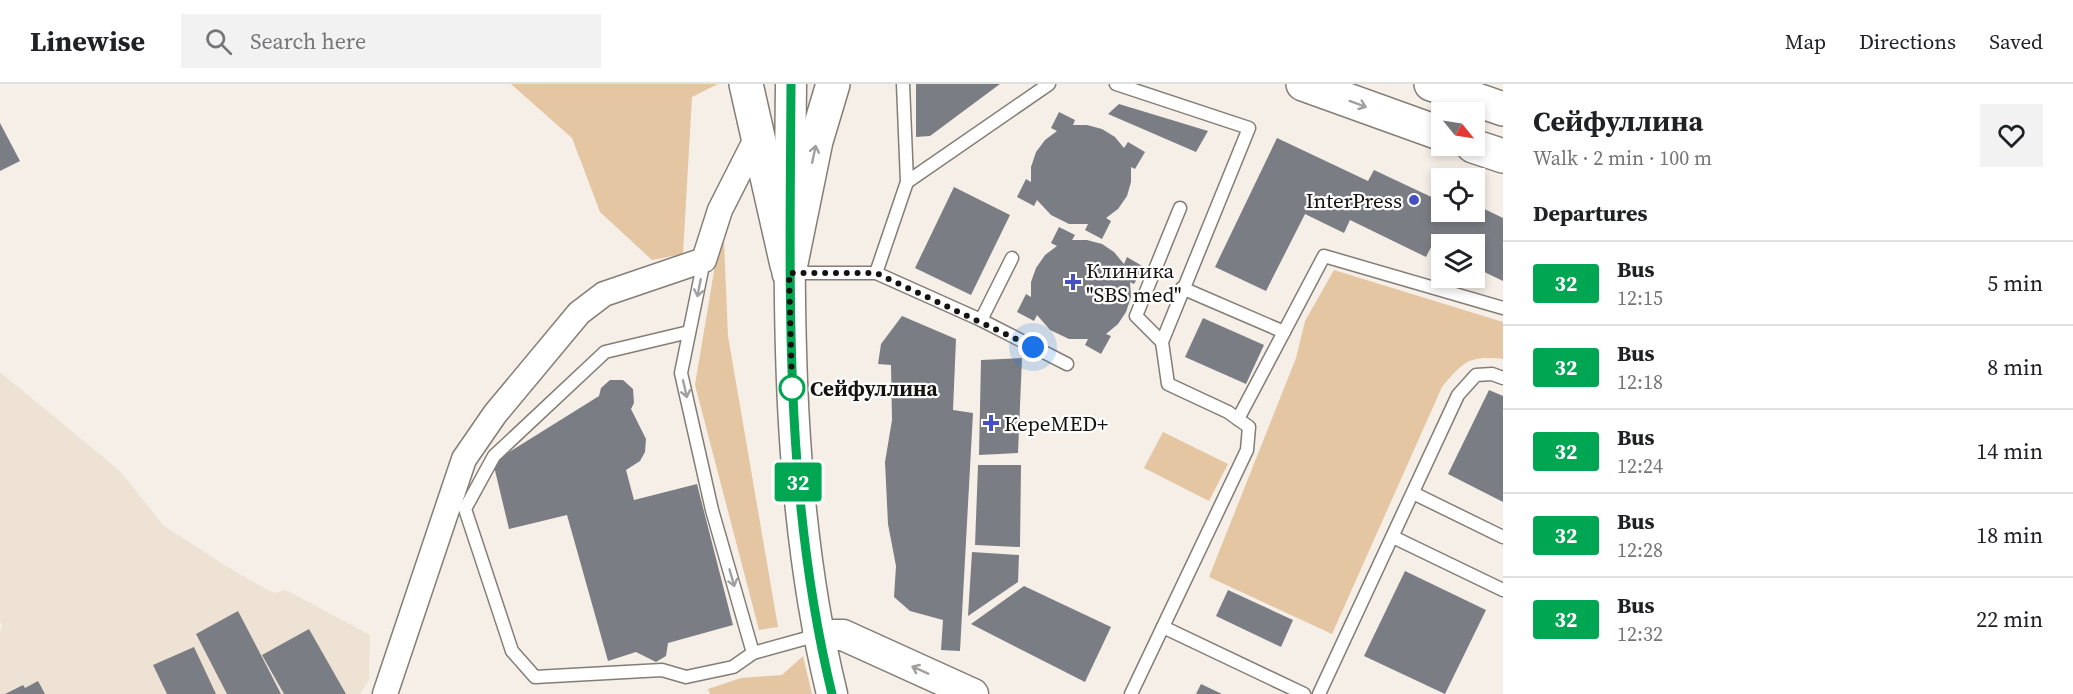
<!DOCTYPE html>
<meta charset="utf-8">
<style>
body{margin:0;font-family:"Source Serif 4",serif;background:#f2f2f2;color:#202124;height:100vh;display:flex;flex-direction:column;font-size:22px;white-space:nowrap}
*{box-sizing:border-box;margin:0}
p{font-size:20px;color:#757577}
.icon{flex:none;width:33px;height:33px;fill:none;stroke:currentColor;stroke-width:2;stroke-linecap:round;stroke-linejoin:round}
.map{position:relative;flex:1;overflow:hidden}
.details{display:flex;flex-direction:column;background:#fff;width:570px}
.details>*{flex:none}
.badge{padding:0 12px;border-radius:4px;font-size:21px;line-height:39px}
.needle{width:39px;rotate:120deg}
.controls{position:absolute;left:1431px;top:18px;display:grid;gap:12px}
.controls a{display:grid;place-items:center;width:54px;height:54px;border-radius:0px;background:#fff;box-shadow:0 3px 9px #0003;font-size:30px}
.you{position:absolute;width:30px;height:30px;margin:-15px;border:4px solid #fff;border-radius:50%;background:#1a73e8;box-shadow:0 0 0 9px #1a73e833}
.map>.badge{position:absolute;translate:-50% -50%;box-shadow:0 0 0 3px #fff}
h2{padding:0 30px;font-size:22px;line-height:54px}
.round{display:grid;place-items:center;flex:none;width:63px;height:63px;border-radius:0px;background:#f2f2f2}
.summary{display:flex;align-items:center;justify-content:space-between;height:102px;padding:0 30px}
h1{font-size:28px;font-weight:700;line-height:45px}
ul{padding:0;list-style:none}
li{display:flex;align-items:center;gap:18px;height:84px;padding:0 30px;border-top:2px solid #e0e0e0}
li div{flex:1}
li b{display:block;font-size:22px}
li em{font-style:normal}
li .badge{min-width:66px;font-weight:700;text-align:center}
header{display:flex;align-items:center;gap:36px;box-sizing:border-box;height:84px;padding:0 30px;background:#fff;border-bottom:2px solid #e0e0e0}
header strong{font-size:28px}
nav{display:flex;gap:33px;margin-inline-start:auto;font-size:21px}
.search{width:420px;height:54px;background:#f2f2f2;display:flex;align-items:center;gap:15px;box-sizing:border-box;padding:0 21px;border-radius:0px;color:#757577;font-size:22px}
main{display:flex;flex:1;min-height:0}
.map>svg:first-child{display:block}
.built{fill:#eee2d5}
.green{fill:#e5c6a3}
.building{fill:#7b7d85}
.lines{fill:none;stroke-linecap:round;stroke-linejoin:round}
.service-casing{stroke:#837d76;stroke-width:15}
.minor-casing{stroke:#837d76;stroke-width:27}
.tertiary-casing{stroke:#837d76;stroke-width:33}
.secondary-casing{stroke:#837d76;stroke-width:36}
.service{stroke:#fff;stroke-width:12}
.minor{stroke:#fff;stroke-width:24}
.tertiary{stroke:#fff;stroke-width:30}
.secondary{stroke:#fff;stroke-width:33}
.oneway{stroke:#a1a09f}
.line-casing{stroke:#fff;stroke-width:14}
.line{stroke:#00a651;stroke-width:9}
.walk{stroke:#151210;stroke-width:6;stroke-dasharray:0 10.8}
.poi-dot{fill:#4450c4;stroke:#fff;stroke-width:2}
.stop-dot{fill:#fff;stroke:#00a651;stroke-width:3}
.labels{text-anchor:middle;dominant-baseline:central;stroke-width:4.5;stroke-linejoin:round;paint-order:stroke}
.poi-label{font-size:21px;fill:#151210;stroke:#fff;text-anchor:start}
.stop-label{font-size:21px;font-weight:bold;fill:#151210;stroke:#fff;text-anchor:start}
</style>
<header>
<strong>Linewise</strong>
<div class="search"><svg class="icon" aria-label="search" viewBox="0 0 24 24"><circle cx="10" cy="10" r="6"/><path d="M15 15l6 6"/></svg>Search here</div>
<nav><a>Map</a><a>Directions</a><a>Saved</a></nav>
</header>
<main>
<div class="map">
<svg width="1503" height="610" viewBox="0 0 1503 610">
<rect width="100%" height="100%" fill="#f6efe7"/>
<!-- built -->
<path class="built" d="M0,288L120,387L164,442L234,487L274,509L286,506L370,551L369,596L360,610H0V548L2,541L0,537Z"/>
<!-- green -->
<g class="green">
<path d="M511,0H718L692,13L683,170L652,176L600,128L572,54Z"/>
<path d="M723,133L728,252L778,543L759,546L695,301Z"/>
<path d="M1334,186L1503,238V275C1468,271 1463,278 1442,303L1332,550L1209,493L1296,274L1305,237Z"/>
<path d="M1163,348L1228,380L1209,417L1144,384Z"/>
<path d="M803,572L812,610H710L708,605L741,594L782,591Z"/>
</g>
<!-- building -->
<g class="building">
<path d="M916,0H1000L930,52L916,53Z"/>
<path d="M1119,20L1208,47L1196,68L1108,30Z"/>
<path d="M1059,28L1075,36L1073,41H1087L1102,45L1115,53L1124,64L1128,58L1145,68L1135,85L1131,83V98L1127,112L1118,125L1106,134L1111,137L1102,155L1085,146L1088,140H1069L1051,131L1037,116L1034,122L1017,113L1026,95L1031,98V83L1036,68L1045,56L1057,47L1051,44Z"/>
<path d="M0,39L20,77L0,87Z"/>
<path d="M1277,54L1368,97L1374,86L1442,118V128H1474V120L1503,134V197L1474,183V160H1442V166L1432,161L1426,173L1350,136L1344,149L1305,130L1266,207L1215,183Z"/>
<path d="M954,103L1010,131L971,211L915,184Z"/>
<path d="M1059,143L1075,151L1072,156H1087L1102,160L1114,168L1124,180L1127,173L1144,183L1134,200L1130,198L1131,213L1126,228L1118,240L1106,250L1111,252L1101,270L1085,261L1088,255H1069L1050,246L1037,231L1034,237L1017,228L1026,210L1031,213V198L1036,184L1045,171L1057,162L1051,159Z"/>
<path d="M902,232L956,255L953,326L973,329L960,567L941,566L943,536L910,527L894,513L896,482L888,440L885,378L892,336L891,281L878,280L881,260Z"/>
<path d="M1203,234L1264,261L1246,300L1185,273Z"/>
<path d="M1022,274L1018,369L979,371L981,276Z"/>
<path d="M610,296H623L633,305L634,319L631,325L646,355L645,368L640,377L626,386L634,416L697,400L733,541L668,559L666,572L656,578L636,568L608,577L567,431L509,445L493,378L599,312L601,304Z"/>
<path d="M1489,306L1503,312V418L1448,390Z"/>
<path d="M978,381H1021L1020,463L975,461Z"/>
<path d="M972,468L1019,471L1018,498L968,532Z"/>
<path d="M1405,487L1486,526L1445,610L1364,572Z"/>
<path d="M1024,502L1111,543L1085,598L971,540Z"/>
<path d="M1228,506L1293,536L1281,563L1216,532Z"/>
<path d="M238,527L262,573L281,610H227L196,550Z"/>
<path d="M309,545L346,610H284L262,571Z"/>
<path d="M194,563L216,610H167L153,581Z"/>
<path d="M38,597L45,610H5L23,601L25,604Z"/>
<path d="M1201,600L1222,610H1196Z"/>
</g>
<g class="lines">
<defs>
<g id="service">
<path d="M1116,0L1249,44L1162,258L1168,300L1228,328L1249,343L1247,366L1131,610"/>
<path d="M907,98L1049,0"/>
<path d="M704,176L681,289L712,426L753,569"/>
<path d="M790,189H876L981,236L1012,174"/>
<path d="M876,189L907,98L903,0"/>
<path d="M1182,204L1284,248"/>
<path d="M981,236L1067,280"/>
<path d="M689,248L605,268L494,372L465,425L512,567L535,593L662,586L686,593L733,583L753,569L818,551"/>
<path d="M1162,258L1136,232L1180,124"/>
<path d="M1238,335L1324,172L1503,224"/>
<path d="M1413,409L1503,453"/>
<path d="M1393,453L1503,506"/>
<path d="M1163,543L1304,610"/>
<path d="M1319,610L1458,311L1476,291L1492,290L1503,294"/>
</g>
<path id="minor" d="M385,610L464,375L495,330L579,229L604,210L704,176L720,126L756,55"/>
<g id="tertiary">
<path d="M791,0C789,204 783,410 832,610"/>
<path d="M818,551H843L973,610"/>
</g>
<g id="secondary">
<path d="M746,0L787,181"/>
<path d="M1303,0L1442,50"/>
<path d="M1431,0L1503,25"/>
<path d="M1473,62L1503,72"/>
<path d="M789,189L816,57L833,0"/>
</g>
</defs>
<!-- service casing -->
<use href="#service" class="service-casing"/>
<!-- minor casing -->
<use href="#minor" class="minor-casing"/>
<!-- tertiary casing -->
<use href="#tertiary" class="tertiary-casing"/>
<!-- secondary casing -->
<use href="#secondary" class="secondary-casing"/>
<!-- service -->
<use href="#service" class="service"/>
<!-- minor -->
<use href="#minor" class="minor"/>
<!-- tertiary -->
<use href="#tertiary" class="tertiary"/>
<!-- secondary -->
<use href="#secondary" class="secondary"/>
</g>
<!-- one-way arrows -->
<defs><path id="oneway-shaft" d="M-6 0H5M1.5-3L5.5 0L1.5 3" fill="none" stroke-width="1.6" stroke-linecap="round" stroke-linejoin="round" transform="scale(1.5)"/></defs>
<g class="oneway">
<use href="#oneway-shaft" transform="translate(1358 20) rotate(20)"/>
<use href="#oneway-shaft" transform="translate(814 70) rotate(-78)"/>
<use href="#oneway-shaft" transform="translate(699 204) rotate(101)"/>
<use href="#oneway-shaft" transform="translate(685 305) rotate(77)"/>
<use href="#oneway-shaft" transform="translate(732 494) rotate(74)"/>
<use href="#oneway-shaft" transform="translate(920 586) rotate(-156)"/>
</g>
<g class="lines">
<defs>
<path id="line" d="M791,0C790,205 783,409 832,610"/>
</defs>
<!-- line casing -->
<use href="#line" class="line-casing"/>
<!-- line -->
<use href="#line" class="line"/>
<!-- walk -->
<path class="walk" d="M792,304L789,189H876L1033,263"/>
</g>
<!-- markers -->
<g class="poi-dot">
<circle cx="1414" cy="116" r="6"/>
<path d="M1070 189h6v6h6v6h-6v6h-6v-6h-6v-6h6z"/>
<path d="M988 330h6v6h6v6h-6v6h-6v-6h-6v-6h6z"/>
</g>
<circle class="stop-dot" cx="792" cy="304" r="12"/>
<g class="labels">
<!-- poi labels -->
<g class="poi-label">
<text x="1402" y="116" text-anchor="end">InterPress</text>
<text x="1086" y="186">Клиника<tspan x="1086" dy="24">"SBS med"</tspan></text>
<text x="1004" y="339">КереMED+</text>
</g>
<!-- stop labels -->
<g class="stop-label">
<text x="810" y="304">Сейфуллина</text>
</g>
</g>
</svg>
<div class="controls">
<a><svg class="needle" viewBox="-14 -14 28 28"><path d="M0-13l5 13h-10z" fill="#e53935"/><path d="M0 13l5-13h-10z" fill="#757577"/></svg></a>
<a><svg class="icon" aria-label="locate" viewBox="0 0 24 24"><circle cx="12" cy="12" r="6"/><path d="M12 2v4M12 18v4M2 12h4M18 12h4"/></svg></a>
<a><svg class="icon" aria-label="layers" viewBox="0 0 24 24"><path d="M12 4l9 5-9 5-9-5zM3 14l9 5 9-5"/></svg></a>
</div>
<div class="you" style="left:1033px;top:263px"></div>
<b class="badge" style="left:798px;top:398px;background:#00a651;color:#fff">32</b>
</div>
<section class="details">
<div class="summary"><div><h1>Сейфуллина</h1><p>Walk · 2 min · 100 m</p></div><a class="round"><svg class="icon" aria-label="heart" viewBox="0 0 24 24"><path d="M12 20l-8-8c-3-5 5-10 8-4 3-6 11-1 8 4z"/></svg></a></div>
<h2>Departures</h2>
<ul>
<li><span class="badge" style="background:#00a651;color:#fff">32</span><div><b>Bus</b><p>12:15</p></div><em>5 min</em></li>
<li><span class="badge" style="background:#00a651;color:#fff">32</span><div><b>Bus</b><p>12:18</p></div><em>8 min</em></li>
<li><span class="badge" style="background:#00a651;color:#fff">32</span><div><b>Bus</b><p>12:24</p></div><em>14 min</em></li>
<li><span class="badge" style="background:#00a651;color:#fff">32</span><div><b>Bus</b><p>12:28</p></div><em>18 min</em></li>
<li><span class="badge" style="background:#00a651;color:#fff">32</span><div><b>Bus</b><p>12:32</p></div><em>22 min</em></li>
</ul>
</section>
</main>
